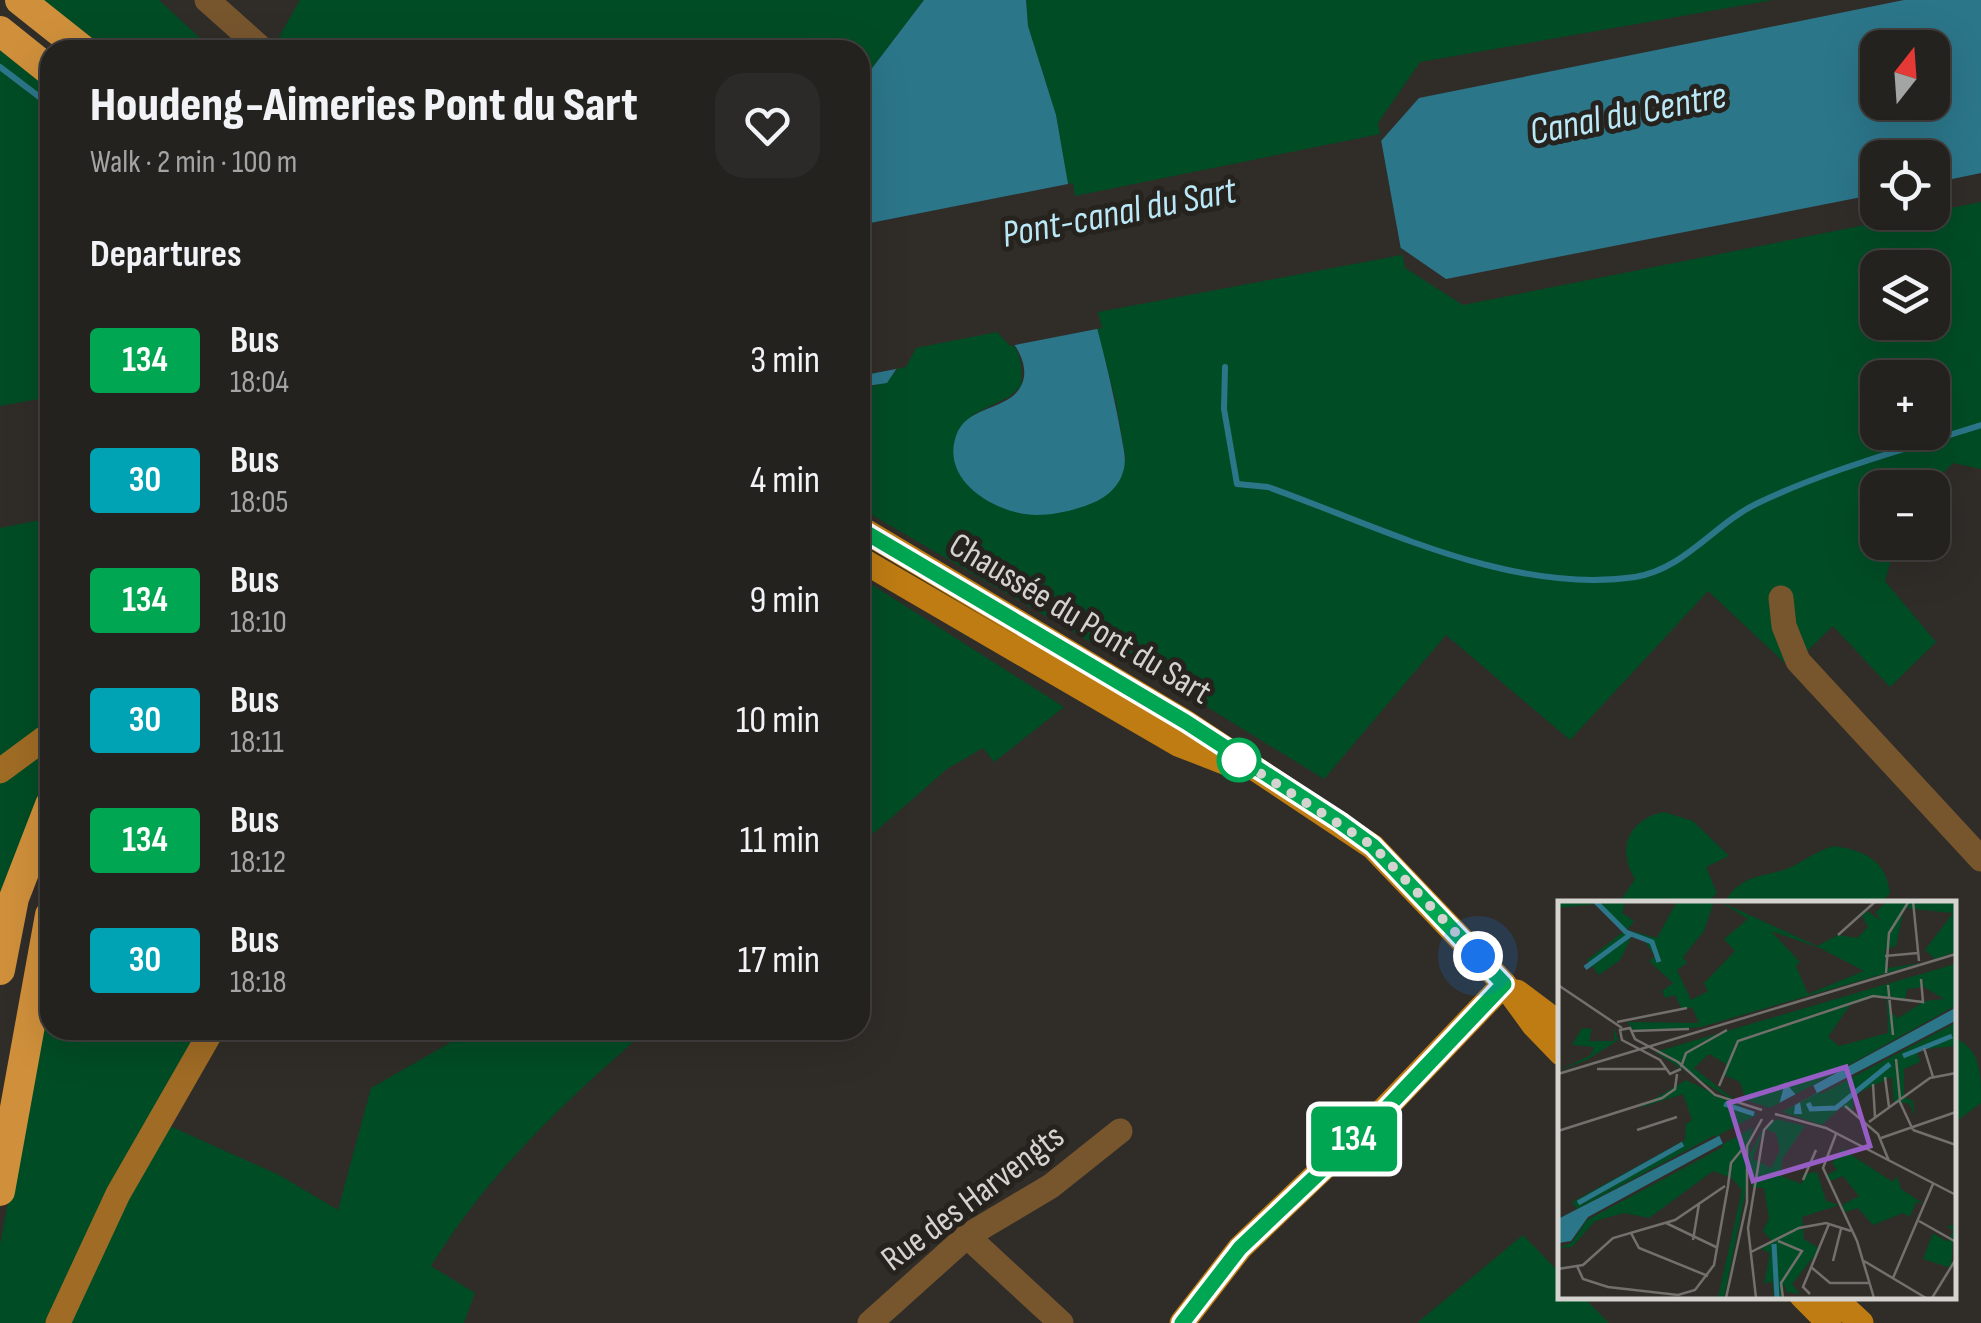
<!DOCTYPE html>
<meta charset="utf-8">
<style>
body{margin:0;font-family:"Sofia Sans Condensed",sans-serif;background:#2c2a28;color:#f1f3f6;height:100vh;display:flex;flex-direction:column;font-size:38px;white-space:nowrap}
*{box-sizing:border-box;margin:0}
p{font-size:32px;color:#a3a4a4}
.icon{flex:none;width:55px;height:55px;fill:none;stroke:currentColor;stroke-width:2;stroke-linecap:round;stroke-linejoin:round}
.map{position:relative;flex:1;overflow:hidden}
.panel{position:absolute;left:40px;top:40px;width:830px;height:1000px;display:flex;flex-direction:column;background:#24221f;border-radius:30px;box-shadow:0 10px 40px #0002,0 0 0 2px #413f3d}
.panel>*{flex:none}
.badge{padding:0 20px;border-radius:8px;font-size:35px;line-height:65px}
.needle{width:65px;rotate:17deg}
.buttons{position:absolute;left:1860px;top:30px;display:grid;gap:20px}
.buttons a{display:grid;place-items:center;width:90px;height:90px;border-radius:20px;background:#24221f;box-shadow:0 10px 40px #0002,0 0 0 2px #413f3d;font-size:50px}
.you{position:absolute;width:50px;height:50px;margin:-25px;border:8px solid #fff;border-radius:50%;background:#1a73e8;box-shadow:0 0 0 15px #1a73e833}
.map>.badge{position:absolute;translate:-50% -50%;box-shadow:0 0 0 5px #fff}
h2{padding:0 50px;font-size:38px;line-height:90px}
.round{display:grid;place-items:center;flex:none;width:105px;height:105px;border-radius:30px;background:#2c2a28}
.summary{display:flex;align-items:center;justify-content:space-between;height:170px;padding:0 50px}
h1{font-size:48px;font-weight:800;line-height:75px}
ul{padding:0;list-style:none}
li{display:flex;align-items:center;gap:30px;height:120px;padding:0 50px}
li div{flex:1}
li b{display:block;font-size:38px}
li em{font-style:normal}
li .badge{min-width:110px;font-weight:700;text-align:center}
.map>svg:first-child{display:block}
.green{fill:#004c25;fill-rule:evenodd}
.water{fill:#2c768a;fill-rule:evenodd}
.pier{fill:#302d29}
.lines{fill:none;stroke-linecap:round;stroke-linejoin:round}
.stream{stroke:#2c768a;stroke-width:6}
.street{stroke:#77562e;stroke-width:25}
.secondary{stroke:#a06c25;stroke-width:25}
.primary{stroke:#bf7c13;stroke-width:25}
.highway{stroke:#d0903b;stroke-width:30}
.line-casing{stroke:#fff;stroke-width:22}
.line{stroke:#00a651;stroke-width:15}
.walk{stroke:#d5d3d0;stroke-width:10;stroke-dasharray:0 18}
.stop-dot{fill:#fff;stroke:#00a651;stroke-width:5}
.labels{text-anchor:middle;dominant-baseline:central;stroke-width:10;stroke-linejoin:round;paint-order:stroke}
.street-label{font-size:35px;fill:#d5d3d0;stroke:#26231f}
.water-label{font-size:38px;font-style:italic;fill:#bbe8f7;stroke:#26231f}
.inset-river{fill:none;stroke:#2c768a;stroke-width:5}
.inset-road{fill:none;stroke:#726f6c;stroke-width:2.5}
.view{fill:#965ec4;fill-opacity:0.15;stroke:#965ec4;stroke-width:5}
.inset-edge{fill:none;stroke:#d5d3d0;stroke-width:5}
</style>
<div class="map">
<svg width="1981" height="1323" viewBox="0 0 1981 1323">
<rect width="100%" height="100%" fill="#302d29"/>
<!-- green -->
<g class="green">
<path d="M41,0H159L213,50H106Z"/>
<path d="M300,0H924L860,84V50H294L279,37Z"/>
<path d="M1026,0H1773L1420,62L1378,123L1405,268L1463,305L1981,202V469L1953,463L1929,487L1878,488V542L1896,543L1885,581L1936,642L1890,687L1833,626L1790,668L1708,591L1570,740L1446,635L1324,779L1139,665L1116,657L860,508V387C897,391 913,343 929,316L975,311C1005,332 1026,346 1021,386L1009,397L972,415L1126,460L1115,398L1084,281L1056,115L1028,26ZM1878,268H1932V322H1878ZM1878,378H1932V432H1878Z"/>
<path d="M0,49L50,86V725L0,763Z"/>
<path d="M860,577L1064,707L994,762L983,748L947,769L860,845Z"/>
<path d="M50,744C50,792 15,849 0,897V780Z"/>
<path d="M1664,812L1693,821L1729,856L1706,867L1717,893L1707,903H1619L1635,879C1616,848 1629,819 1664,812Z"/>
<path d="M1834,846C1865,851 1886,860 1890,893L1881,903H1724C1740,876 1759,877 1784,870C1799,865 1813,852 1834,846Z"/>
<path d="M50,981V1030H212L161,1122L279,1175L338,1210L371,1088L472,1030H647C564,1102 489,1172 431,1266L475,1293L464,1323H0V1245Z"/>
<path d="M1954,1037C1981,1051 1981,1071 1981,1103L1954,1123Z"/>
<path d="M1523,1235L1561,1274V1296H1582L1609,1323H1417Z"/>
</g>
<!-- water -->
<path class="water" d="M924,0H1026L1028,26L1056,115L1071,201L1381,141L1419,98L1904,0H1981V173L1933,183L1932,158H1878L1877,194L1446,279L1401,248L1092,309C1105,357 1116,403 1124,451C1128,473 1117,491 1097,501C1080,509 1056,515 1037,515C999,515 940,483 956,436C966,405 1008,411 1021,386C1032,365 1013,338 997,327L913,344L887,383L860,387V84ZM1878,48H1932V102H1878Z"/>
<!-- pier -->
<g class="pier">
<path d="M1380,134L1402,255L1098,312L1102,328L1010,346L997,332L916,348L906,367L860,376V225L1073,183L1075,196Z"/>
<path d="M50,397V518L0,528V406Z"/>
</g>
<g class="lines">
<!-- stream -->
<g class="stream">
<path d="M0,67L50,105"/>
<path d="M1225,367L1224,409L1237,484L1268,487C1381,527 1511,595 1635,577C1685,569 1715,523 1758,503C1829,469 1906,449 1981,425"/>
</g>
<!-- street -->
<g class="street">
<path d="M207,0L263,50"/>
<path d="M1781,598L1784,626L1798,661L1981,859"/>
<path d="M967,1236L1061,1323"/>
<path d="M870,1323L967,1236L1051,1186L1120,1131"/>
</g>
<!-- secondary -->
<g class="secondary">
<path d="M0,771L50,734"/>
<path d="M58,1323L118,1194L212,1030"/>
</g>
<!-- primary -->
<g class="primary">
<path d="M860,528L1185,722L1373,847L1504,984L1534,1025L1561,1053"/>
<path d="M860,559L1178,744L1227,763"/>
<path d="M1517,992L1561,1025"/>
<path d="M1802,1296L1829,1323"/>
<path d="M1832,1296L1861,1323"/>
<path d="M1182,1323L1240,1248L1377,1117L1504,984"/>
</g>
<!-- highway -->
<g class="highway">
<path d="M20,0L83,50"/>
<path d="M0,31L50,71"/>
<path d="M0,970L14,898L50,805"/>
<path d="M0,1191L50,915"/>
</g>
</g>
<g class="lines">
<defs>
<path id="line" d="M860,529L1186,722L1340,822L1373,846L1504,984L1378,1117L1240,1248L1182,1323"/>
</defs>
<!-- line casing -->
<use href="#line" class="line-casing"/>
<!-- line -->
<use href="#line" class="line"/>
<!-- walk -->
<path class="walk" d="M1239,760L1235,757L1373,846L1478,956"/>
</g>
<!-- markers -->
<circle class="stop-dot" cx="1239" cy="760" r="20"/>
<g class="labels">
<!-- street labels -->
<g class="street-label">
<text transform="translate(1080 619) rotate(31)">Chaussée du Pont du Sart</text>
<text transform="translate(973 1198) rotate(-37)">Rue des Harvengts</text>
</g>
<!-- water labels -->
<g class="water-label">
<text transform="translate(1628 114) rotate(-11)">Canal du Centre</text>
<text transform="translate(1119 213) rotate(-11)">Pont-canal du Sart</text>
</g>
</g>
<!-- overview -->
<g transform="translate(1558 901)">
<rect width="398" height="398" fill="#302d29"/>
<path d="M0,0H67L64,12L76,20L69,29L99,37L119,0H156L146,30L125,56L129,62L119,69L133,99L150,90L146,82L177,50L166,38L190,18L161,0L259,45L280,34L299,37L310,26L304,15L309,10L322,19L318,11L329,0H397V51L377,58L367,49L395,12L346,7L338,45L327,49L330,67L363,62L143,126L78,131L69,121L141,122L134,106L124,109L117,94L107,97L104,90L115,82L91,60L97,55L85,38L74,35L62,59L41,74L29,59L65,31L38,3L0,7ZM213,30L262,47L306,70L250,93L238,65L242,61ZM397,63V105L255,184L263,193L397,122V145L358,149L362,161L346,168V196L355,200L357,215L351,202H336L334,176L295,194V209L283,206L264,224L188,199L182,181L166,174L168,163L151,153L136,167L184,205L97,151ZM366,86L386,98L367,100L340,117L332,110L331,97L347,99L349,88ZM317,96L329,98L330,132L281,145L270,136L292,104ZM24,127L34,128L31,140H56V127L60,139L29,159L0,170L33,154L36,146L14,144ZM128,179L202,215L193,232L190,279L166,397H160L184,289L174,277L155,270L91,317L66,312L37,320L14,346L0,347L13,342L29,319L165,246L157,234L19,308L14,301L127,239L128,223L134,219L125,193L81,207ZM218,218L247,225L224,258L223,275L244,283L245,273L259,271L268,300L281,304L244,316L246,338L262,348L234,383L242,393L229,391L226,383L225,397H216L214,380L206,383L212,352L203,348L214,340L205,330L211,317L206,287L194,286L191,255L207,224L195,258L213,267L222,250L218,232L207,228ZM284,248L335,281L339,275L343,288L366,303L358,301L352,316L345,312L315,324L300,307L287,311L284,304L301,295L285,275L272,280L269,274L279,269L274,262ZM396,324L393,367L365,358L375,332L390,341L395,330L389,325Z" fill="#004c25" fill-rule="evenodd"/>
<path d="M397,107V120L242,201L244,213H236L237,204L226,209L30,316L13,340L0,342V318L221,204L227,181L238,194Z" fill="#2c768a"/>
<path d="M255,184L259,192L165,243L161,234Z" fill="#302d29"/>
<path class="inset-river" d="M37,0L68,31L94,41L101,61M27,67L73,33M345,155L394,135M250,202L253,208L278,207L332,163M166,203L196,213M20,302L125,243M216,343L219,397"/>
<path class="inset-road" d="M355,0L361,60M280,34L318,0M327,55L360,52M328,72L331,32L351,0M0,84L64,127M330,84L335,134M59,121L129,107M74,130L131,128M366,147L375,176M338,158L342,198M123,166L128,152L169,129M39,168H108M123,168L112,173L102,159L64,139L62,129L72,127L77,138L120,161L157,194L204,209M0,173L398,53M327,176L331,206M315,183L317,216M161,185L180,140L315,95L365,101L363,78M341,199L355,229M287,205L320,233L331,260M217,213L268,227L398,294M311,221L372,177L398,172M79,229L119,216M355,229L398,244M0,230L104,197L117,188L119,173M278,233L265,267L299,340L316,397M323,237L398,211M245,279L258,249M170,285L173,262L186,246M361,320L398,341M108,322L160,347M73,332L81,347L150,375M135,339L141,303M220,340L244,350L223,382L225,397M193,351L241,327L268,322L293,330M275,360L283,328M306,360L368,397M19,365L25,378L50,386L120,394L137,389L156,364L170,285M253,366L272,382H312M0,368L25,364L55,337L117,319L167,285M335,377L375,283M252,393L245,386L271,323M168,397L189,301V245L204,218M198,397L190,327L206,229L215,219M374,397L398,358"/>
<path class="view" d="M288,166L312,245L195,280L171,202Z"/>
<rect width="398" height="398" class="inset-edge"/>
</g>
</svg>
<div class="buttons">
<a><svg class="needle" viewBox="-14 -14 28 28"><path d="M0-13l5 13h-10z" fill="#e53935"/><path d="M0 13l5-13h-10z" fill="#a3a4a4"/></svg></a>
<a><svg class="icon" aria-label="locate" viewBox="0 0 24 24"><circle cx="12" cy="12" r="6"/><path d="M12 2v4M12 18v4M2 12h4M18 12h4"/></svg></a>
<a><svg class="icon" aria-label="layers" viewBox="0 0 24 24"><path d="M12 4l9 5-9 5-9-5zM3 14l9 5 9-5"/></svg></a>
<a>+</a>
<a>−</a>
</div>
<div class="you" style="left:1478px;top:956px"></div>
<b class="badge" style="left:1354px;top:1139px;background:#00a651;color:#fff">134</b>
<section class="panel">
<div class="summary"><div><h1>Houdeng-Aimeries Pont du Sart</h1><p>Walk · 2 min · 100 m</p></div><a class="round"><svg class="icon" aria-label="heart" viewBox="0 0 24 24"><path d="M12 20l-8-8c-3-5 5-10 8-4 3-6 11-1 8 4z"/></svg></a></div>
<h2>Departures</h2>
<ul>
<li><span class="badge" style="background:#00a651;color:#fff">134</span><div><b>Bus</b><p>18:04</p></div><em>3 min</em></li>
<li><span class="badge" style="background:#00a3b4;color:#fff">30</span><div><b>Bus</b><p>18:05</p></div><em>4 min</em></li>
<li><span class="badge" style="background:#00a651;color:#fff">134</span><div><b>Bus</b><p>18:10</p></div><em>9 min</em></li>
<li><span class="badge" style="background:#00a3b4;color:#fff">30</span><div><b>Bus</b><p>18:11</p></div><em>10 min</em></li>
<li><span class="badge" style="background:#00a651;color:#fff">134</span><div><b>Bus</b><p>18:12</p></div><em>11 min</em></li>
<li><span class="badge" style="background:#00a3b4;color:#fff">30</span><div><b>Bus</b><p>18:18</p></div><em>17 min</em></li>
</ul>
</section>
</div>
